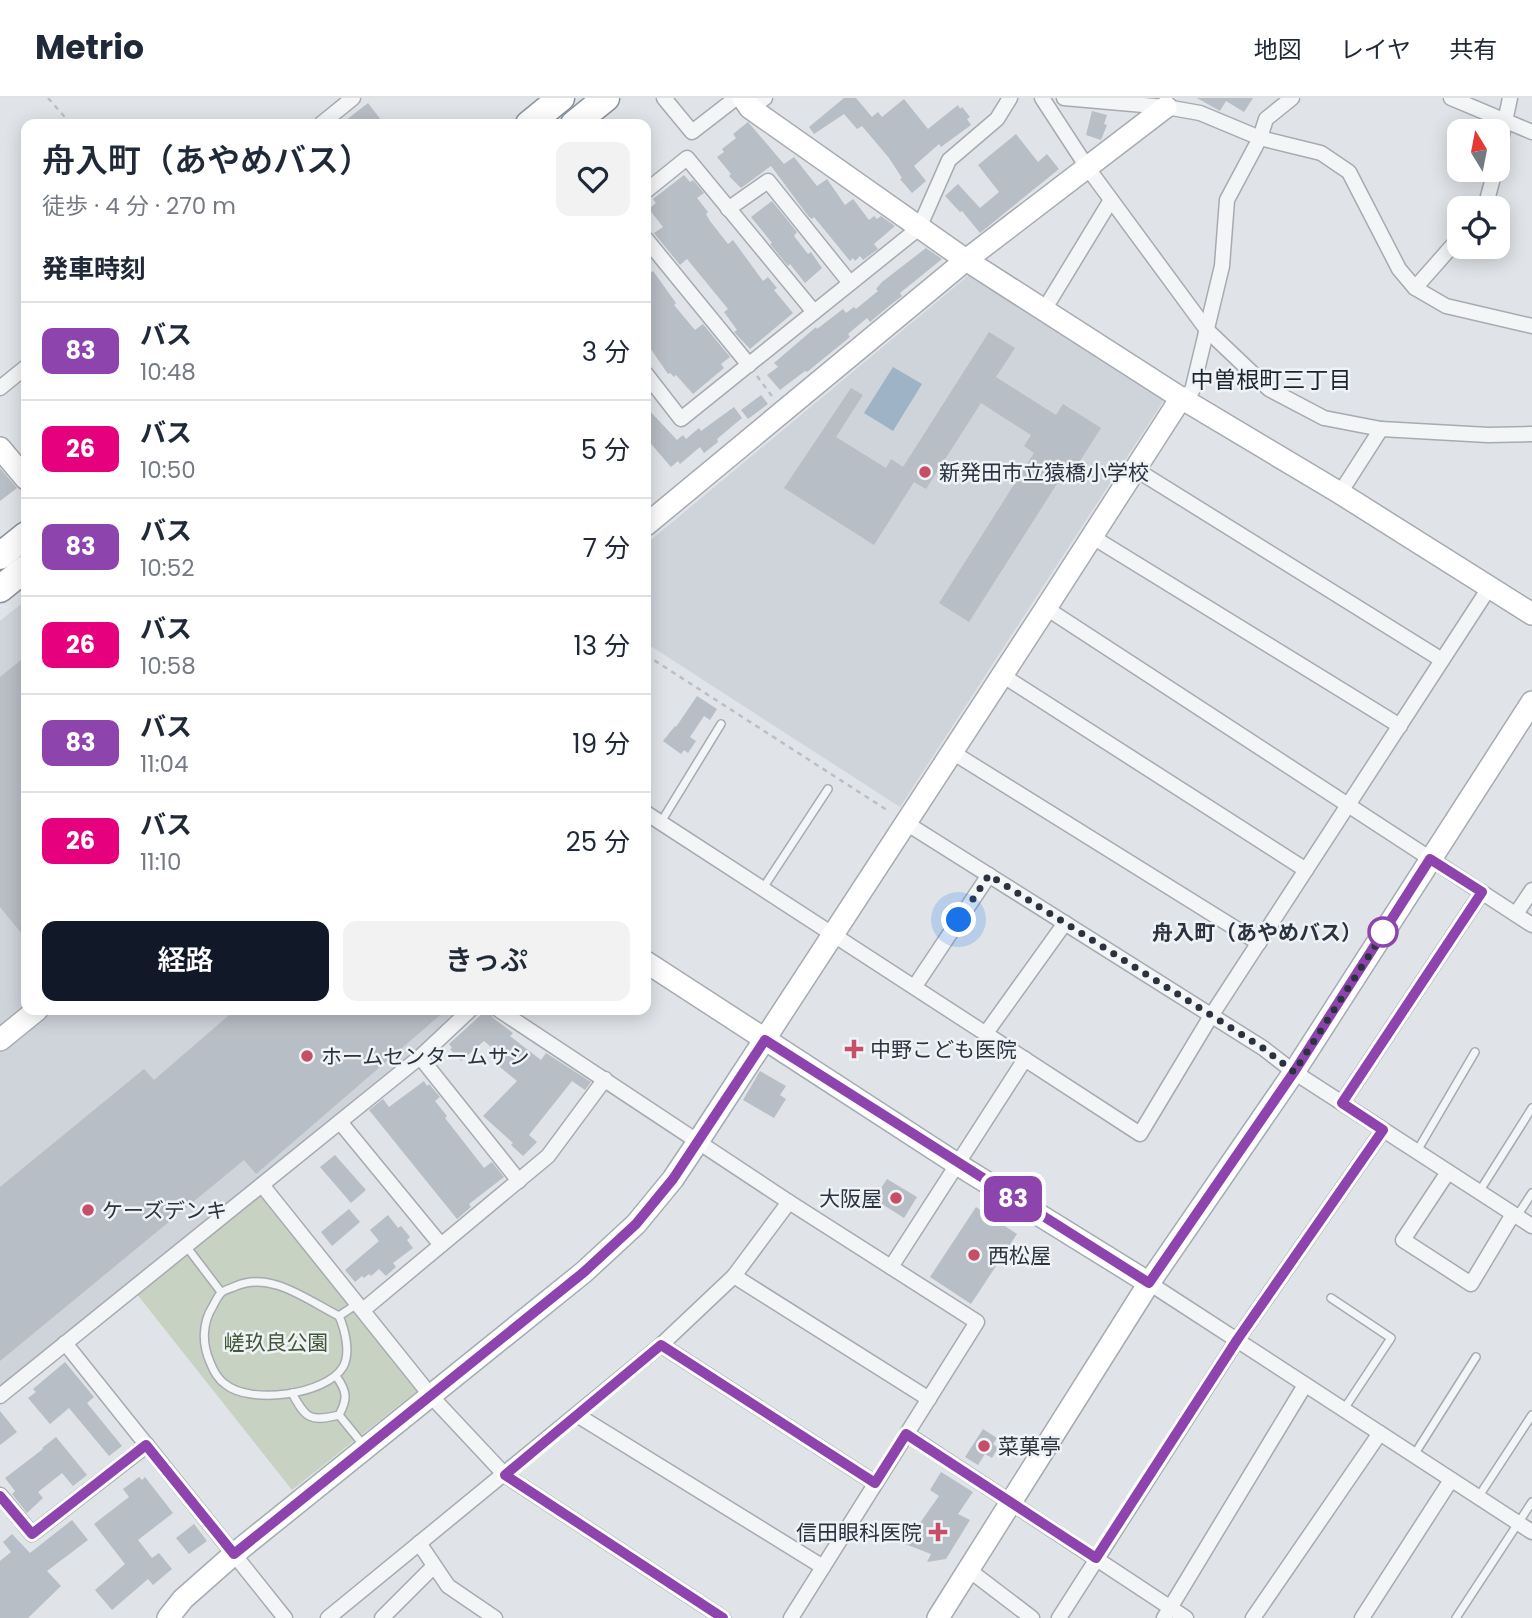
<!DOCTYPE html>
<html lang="ja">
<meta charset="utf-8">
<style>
body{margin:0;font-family:Poppins,"Noto Sans JP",sans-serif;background:#f2f2f3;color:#1f2937;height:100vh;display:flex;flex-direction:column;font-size:26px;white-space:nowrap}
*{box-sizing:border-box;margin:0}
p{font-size:23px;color:#747a83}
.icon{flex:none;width:38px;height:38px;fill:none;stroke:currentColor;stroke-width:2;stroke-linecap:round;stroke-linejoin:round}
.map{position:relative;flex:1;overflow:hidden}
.side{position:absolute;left:21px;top:21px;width:630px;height:896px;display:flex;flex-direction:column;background:#fff;border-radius:14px;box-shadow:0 4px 18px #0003}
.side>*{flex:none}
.badge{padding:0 14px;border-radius:10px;font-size:24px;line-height:46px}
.needle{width:46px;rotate:350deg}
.controls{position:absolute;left:1447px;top:21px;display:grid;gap:14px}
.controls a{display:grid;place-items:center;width:63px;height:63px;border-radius:14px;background:#fff;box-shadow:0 4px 18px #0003;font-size:35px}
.you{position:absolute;width:35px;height:35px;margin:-18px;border:5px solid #fff;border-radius:50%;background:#1a73e8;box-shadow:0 0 0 10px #1a73e833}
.map>.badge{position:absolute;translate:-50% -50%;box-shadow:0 0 0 4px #fff}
h2{padding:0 21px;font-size:26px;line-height:63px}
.round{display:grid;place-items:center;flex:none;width:74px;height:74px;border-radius:14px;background:#f2f2f3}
.summary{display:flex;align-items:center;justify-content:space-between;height:119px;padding:0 21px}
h1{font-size:33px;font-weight:600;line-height:52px}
.cta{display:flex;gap:14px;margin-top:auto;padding:14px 21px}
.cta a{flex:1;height:80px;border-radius:14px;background:#111827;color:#fff;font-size:28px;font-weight:600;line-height:80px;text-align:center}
.cta a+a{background:#f2f2f3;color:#1f2937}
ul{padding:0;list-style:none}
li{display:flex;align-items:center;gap:21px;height:98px;padding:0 21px;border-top:2px solid #e0e1e3}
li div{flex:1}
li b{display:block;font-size:26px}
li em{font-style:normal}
li .badge{min-width:77px;font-weight:700;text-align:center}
header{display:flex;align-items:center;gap:42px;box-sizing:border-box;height:98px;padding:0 35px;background:#fff;border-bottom:2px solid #e0e1e3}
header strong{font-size:33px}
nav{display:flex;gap:38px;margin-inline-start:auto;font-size:24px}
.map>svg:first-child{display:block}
.built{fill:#cfd3da}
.green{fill:#c7d2c2}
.water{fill:#9eb4c6}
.building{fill:#b8bec5}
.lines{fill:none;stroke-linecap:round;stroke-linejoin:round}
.lane-casing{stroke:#a6abb2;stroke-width:10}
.street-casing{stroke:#a6abb2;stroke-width:17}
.secondary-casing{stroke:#a6abb2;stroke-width:24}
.highway-casing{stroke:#89939e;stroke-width:29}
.path{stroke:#bbbfc3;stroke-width:2.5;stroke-dasharray:5 5;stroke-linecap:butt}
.lane{stroke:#f3f5f7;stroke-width:7}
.street{stroke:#f3f5f7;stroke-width:14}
.secondary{stroke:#fff;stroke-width:21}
.highway{stroke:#fff;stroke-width:26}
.line-casing{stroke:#fff;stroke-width:16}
.line{stroke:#8e44ad;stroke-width:10}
.walk{stroke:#2a333f;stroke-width:7;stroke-dasharray:0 12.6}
.poi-dot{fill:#c54e68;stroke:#f0f3f6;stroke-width:2.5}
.stop-dot{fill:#fff;stroke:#8e44ad;stroke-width:3.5}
.labels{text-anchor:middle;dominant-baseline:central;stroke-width:5;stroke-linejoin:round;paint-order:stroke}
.poi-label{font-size:21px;fill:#2a333f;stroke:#f0f3f6;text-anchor:start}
.stop-label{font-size:21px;font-weight:bold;fill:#2a333f;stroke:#f0f3f6;text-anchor:end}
.park-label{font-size:21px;fill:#415938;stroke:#f0f3f6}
.neighbourhood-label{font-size:23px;fill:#1c242f;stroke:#f0f3f6}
</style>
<header>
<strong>Metrio</strong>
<nav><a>地図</a><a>レイヤ</a><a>共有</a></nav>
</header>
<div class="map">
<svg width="1532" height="1520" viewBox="0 0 1532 1520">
<rect width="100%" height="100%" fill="#e0e4e8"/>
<!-- built -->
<g class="built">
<path d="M969,177L1164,302L900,709L646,545V446Z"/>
<path d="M26,502V912H457L415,953L0,1289V523Z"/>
</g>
<!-- green -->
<path class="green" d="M260,1096L417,1293L292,1392L136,1195Z"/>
<!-- water -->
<path class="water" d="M893,269L922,286L893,333L864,315Z"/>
<!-- building -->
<g class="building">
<path d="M844,0H856L872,19L878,14L882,19L904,1L928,31L958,7L960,11L962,9L970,19L967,21L971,27L941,49L939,46L914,68L926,83L912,95L900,81L902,80L889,60L862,28L857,31L844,16L814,36L809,29Z"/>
<path d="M1197,0H1253L1244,14L1226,3L1220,13Z"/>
<path d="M368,5L384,26H341Z"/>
<path d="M1092,13L1107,17L1104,26L1107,27L1101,42L1086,37Z"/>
<path d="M748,24L784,66L794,59L817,88L827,81L845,107L853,101L869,122L874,118L877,121L881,118L895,128L874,146L878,151L863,162L860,158L855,163L853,160L850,163L814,119L812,121L809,119L771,68L741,90L729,78L731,76L717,59L724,54L722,51L736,40L733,36Z"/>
<path d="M1016,36L1038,64L1047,56L1059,71L980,135L962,113L960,114L945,98L958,86L980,110L999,94L978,67Z"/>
<path d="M684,77L690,84L693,82L704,95L697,100L708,114L706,116L710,123L728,146L733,142L763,183L768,179L777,190L774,192L793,215L750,251L734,234L737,232L724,214L728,211L687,161L680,167L654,135L663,129L649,111L656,105L653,101Z"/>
<path d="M772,103L797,134L794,138L808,156L811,154L822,170L805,185L790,166L788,168L770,146L772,145L751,119Z"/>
<path d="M926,150L942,161L900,195L902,198L889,208L870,224L867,220L848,236L850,239L807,274L805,273L780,292L767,277L778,269L774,265L816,229L817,231L843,211L846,215L854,209L856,211L878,193L876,191L882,184Z"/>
<path d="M653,173L676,205L674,207L695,232L703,226L730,259L721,266L724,270L693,296L676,277L674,279L670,275L668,276L646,244V178Z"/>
<path d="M989,234L1015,250L996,279L1056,317L1063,306L1101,330L1066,385L1060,381L969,524L939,505L1034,355L1024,348L1031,337L981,305L926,391L914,384L874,447L784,390L851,290L863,297L836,339L886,370L891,361L903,369Z"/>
<path d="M761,297L768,306L748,321L741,312Z"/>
<path d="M646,309L677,342L683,337L686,341L699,330L701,333L734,309L742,320L717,341L718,344L704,355L700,349L680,366L678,363L671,369L646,340Z"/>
<path d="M0,370L17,390L0,403Z"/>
<path d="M21,562L26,568V841L0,809V579Z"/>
<path d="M697,598L717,611L710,622L704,618L690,639L696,643L688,655L684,652L681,656L663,643L675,628L676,629Z"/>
<path d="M235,912H446L256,1076L244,1062L0,1263V1089L144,971L154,982Z"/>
<path d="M489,913L493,920L513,935L510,938L541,962L546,955L591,984L585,992L572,983L529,1037L537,1044L523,1058L511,1047L513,1045L483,1018L517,983L496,966L502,958L484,943L461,963L450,951L452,950L449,946L483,915L485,917Z"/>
<path d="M760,973L786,988L780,997L786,1001L774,1020L743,1002Z"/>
<path d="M424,983L427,988L429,986L440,999L435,1003L447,1018L445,1020L484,1070L492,1064L504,1079L469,1106L471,1109L457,1121L369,1012L383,1001L389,1009Z"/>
<path d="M335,1057L366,1092L351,1105L320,1069Z"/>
<path d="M887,1081L917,1099L904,1120L874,1101Z"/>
<path d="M976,1109L1017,1136L971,1206L930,1179Z"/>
<path d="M349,1111L360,1124L332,1148L321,1134Z"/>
<path d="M388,1117L398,1130L401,1128L410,1139L407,1142L413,1150L393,1165L396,1169L386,1178L379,1171L371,1178L369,1176L364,1180L362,1178L355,1184L345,1172L379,1143L370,1132Z"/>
<path d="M65,1264L94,1299L87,1305L122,1348L109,1358L69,1310L50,1326L28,1300L36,1294L33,1291Z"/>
<path d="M0,1313L17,1334L0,1347Z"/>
<path d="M983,1331L997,1340L993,1346L998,1350L992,1360L985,1356L978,1367L965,1359Z"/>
<path d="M56,1339L87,1377L73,1388L62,1375L38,1394L43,1400L27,1415L12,1396L15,1393L5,1380L43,1351L42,1350Z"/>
<path d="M941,1374L973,1394L958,1416L970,1422L946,1461L927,1464L931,1456L905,1446L939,1398L930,1392Z"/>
<path d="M139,1379L142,1382L145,1379L173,1415L138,1442L152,1460L159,1455L172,1471L153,1487L148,1481L112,1512L95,1492L125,1466L94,1426L129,1399L123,1391Z"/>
<path d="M72,1422L88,1442L47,1473L61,1488L28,1520H0V1463L11,1454L3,1444L12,1436L30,1455Z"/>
<path d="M194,1426L207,1443L189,1456L176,1440Z"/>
</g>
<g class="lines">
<defs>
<g id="lane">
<path d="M661,724L721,626"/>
<path d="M763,790L828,691"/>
<path d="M1417,1053L1475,954"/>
<path d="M1479,1094L1532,1010"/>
<path d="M1517,1118L1532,1095"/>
<path d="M186,1148L221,1194"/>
<path d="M1331,1200L1391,1240L1344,1311"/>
<path d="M339,1218C345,1232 351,1255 343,1269C326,1297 250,1307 225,1286C218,1281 213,1272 210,1264C202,1246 202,1225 213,1208C215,1204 218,1198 221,1195C224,1192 232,1190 236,1188C271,1173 307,1202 339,1218L357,1206"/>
<path d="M292,1295C306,1321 310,1324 339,1317C348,1301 347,1293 336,1278"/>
<path d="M339,1317L365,1349"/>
<path d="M1414,1357L1476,1259"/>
<path d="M1479,1398L1532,1317"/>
<path d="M1456,1520L1532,1404"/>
</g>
<g id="street">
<path d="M664,0L692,34L736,0"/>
<path d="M1042,0L1087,69L1207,232L1269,291L1324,320L1381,331L1488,337L1532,336"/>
<path d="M1064,0L1166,9L1200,15L1260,40L1321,55L1349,74L1399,171L1415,190L1446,208L1532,228"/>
<path d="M1451,0L1532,34"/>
<path d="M750,10L765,0"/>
<path d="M321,26L353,0"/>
<path d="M1498,56L1510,0"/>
<path d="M646,93L687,60L814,214"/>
<path d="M1485,110L1495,72"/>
<path d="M728,111L768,83L850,185"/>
<path d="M646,141L749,267"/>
<path d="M1415,190L1460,139"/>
<path d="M1044,212L1111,102"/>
<path d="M646,276L681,321L919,130L949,62L997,21L1010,0"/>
<path d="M0,290L26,269"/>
<path d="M1181,300L1192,293L1222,168L1227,102L1260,40L1266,21L1292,0"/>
<path d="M1135,371L1442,562"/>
<path d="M1340,395L1381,331"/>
<path d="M1091,438L1400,628"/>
<path d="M1046,510L1532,827"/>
<path d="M1002,577L1306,772"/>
<path d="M952,654L1259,845"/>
<path d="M646,715L1140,1036L1211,918L1489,490"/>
<path d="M906,725L1263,950L1294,974L1532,1128"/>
<path d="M1516,816L1532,792"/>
<path d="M915,888L989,777"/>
<path d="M499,912L789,1104L977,1224L791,1520"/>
<path d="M986,935L1065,825"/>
<path d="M420,959L519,1083"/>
<path d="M1342,1005L1482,794"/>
<path d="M340,1024L441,1147"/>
<path d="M1448,1074L1403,1142L1471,1186L1513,1116"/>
<path d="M262,1087L431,1298L505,1377L723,1520"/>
<path d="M891,1169L1025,961"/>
<path d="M734,1178L929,1301"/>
<path d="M1149,1185L1532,1434"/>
<path d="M363,1212L548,1058L605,981"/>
<path d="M65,1245L285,1520"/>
<path d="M661,1247L875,1385"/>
<path d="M0,1298L420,959L470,912"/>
<path d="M577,1317L823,1469"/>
<path d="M907,1336L1186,1520"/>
<path d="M0,1397L32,1436L147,1347"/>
<path d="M419,1445L448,1488L495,1520"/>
<path d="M969,1472L1032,1520"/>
<path d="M328,1520L661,1247L734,1178L789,1104"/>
<path d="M382,1520L434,1468"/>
<path d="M1059,1520L1237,1242L1383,1032"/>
<path d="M1164,1520L1305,1287"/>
<path d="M1253,1520L1380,1335"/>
<path d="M1362,1520L1451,1382"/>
</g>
<g id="secondary">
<path d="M743,0L750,10L966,162L1181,300L1340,395L1532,516"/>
<path d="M0,350L26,381"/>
<path d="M646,427L966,162L1166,9"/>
<path d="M646,864L957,1066L1149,1185"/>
<path d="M0,942L37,912"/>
<path d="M168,1520L183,1501L234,1456L584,1174L636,1126L673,1081L699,1042L1046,510L1181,300"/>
<path d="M938,1520L1149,1185L1294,974L1532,604"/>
</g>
<g id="highway">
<path d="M529,26L561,0"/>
<path d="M574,26L606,0"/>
<path d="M0,458L26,437"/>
<path d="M0,491L26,470"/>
</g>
</defs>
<!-- lane casing -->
<use href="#lane" class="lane-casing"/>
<!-- street casing -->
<use href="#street" class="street-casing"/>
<!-- secondary casing -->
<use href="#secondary" class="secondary-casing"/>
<!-- highway casing -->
<use href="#highway" class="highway-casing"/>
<!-- path -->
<g class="path">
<path d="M48,0L71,26"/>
<path d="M757,278L774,301"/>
<path d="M646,557L890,714"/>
</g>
<!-- lane -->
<use href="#lane" class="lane"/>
<!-- street -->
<use href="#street" class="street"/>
<!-- secondary -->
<use href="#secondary" class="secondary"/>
<!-- highway -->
<use href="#highway" class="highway"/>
</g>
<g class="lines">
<defs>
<path id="line" d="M0,1398L32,1436L146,1347L234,1456L584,1174L636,1126L673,1081L765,942L1149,1185L1294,974L1430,761L1482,794L1342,1005L1383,1032L1237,1242L1096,1460L906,1336L875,1385L661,1247L505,1377L723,1520"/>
</defs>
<!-- line casing -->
<use href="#line" class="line-casing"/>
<!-- line -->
<use href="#line" class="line"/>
<!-- walk -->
<path class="walk" d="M959,822L989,777L1263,950L1294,974L1390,825L1383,834"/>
</g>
<!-- markers -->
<g class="poi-dot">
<circle cx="925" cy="374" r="7"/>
<path d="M850.5 940.5h7v7h7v7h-7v7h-7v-7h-7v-7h7z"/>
<circle cx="307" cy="958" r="7"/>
<circle cx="896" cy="1100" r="7"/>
<circle cx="88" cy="1112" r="7"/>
<circle cx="974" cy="1157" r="7"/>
<circle cx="984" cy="1348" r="7"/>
<path d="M934.5 1423.5h7v7h7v7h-7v7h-7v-7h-7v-7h7z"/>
</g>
<circle class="stop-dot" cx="1383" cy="834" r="14"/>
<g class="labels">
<!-- poi labels -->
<g class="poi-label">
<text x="939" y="374">新発田市立猿橋小学校</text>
<text x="870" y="951">中野こども医院</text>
<text x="321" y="958">ホームセンタームサシ</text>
<text x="882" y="1100" text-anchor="end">大阪屋</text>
<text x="102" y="1112">ケーズデンキ</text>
<text x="988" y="1157">西松屋</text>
<text x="998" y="1348">菜菓亭</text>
<text x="922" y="1434" text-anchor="end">信田眼科医院</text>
</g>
<!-- stop labels -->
<g class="stop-label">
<text x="1362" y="834">舟入町（あやめバス）</text>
</g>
<!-- park labels -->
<g class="park-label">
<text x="276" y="1244">嵯玖良公園</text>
</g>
<!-- neighbourhood labels -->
<g class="neighbourhood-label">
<text x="1271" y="282">中曽根町三丁目</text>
</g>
</g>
</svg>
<div class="controls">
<a><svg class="needle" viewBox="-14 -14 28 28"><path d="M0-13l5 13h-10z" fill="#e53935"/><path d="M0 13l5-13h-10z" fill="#747a83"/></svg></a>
<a><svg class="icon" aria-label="locate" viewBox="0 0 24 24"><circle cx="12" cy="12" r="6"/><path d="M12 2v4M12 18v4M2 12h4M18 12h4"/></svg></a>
</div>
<div class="you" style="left:959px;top:822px"></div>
<b class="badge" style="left:1013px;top:1101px;background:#8e44ad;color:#fff">83</b>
<section class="side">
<div class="summary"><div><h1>舟入町（あやめバス）</h1><p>徒歩 · 4 分 · 270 m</p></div><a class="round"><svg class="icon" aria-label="heart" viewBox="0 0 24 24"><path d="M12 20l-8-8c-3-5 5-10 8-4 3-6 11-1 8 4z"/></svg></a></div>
<h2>発車時刻</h2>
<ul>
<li><span class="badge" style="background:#8e44ad;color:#fff">83</span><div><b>バス</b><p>10:48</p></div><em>3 分</em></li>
<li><span class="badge" style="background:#e6007e;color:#fff">26</span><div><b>バス</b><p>10:50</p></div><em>5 分</em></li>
<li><span class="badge" style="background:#8e44ad;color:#fff">83</span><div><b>バス</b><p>10:52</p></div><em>7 分</em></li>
<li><span class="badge" style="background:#e6007e;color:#fff">26</span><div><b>バス</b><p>10:58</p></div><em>13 分</em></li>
<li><span class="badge" style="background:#8e44ad;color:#fff">83</span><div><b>バス</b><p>11:04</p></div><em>19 分</em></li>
<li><span class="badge" style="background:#e6007e;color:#fff">26</span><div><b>バス</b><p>11:10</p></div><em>25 分</em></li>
</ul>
<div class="cta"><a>経路</a><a>きっぷ</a></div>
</section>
</div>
